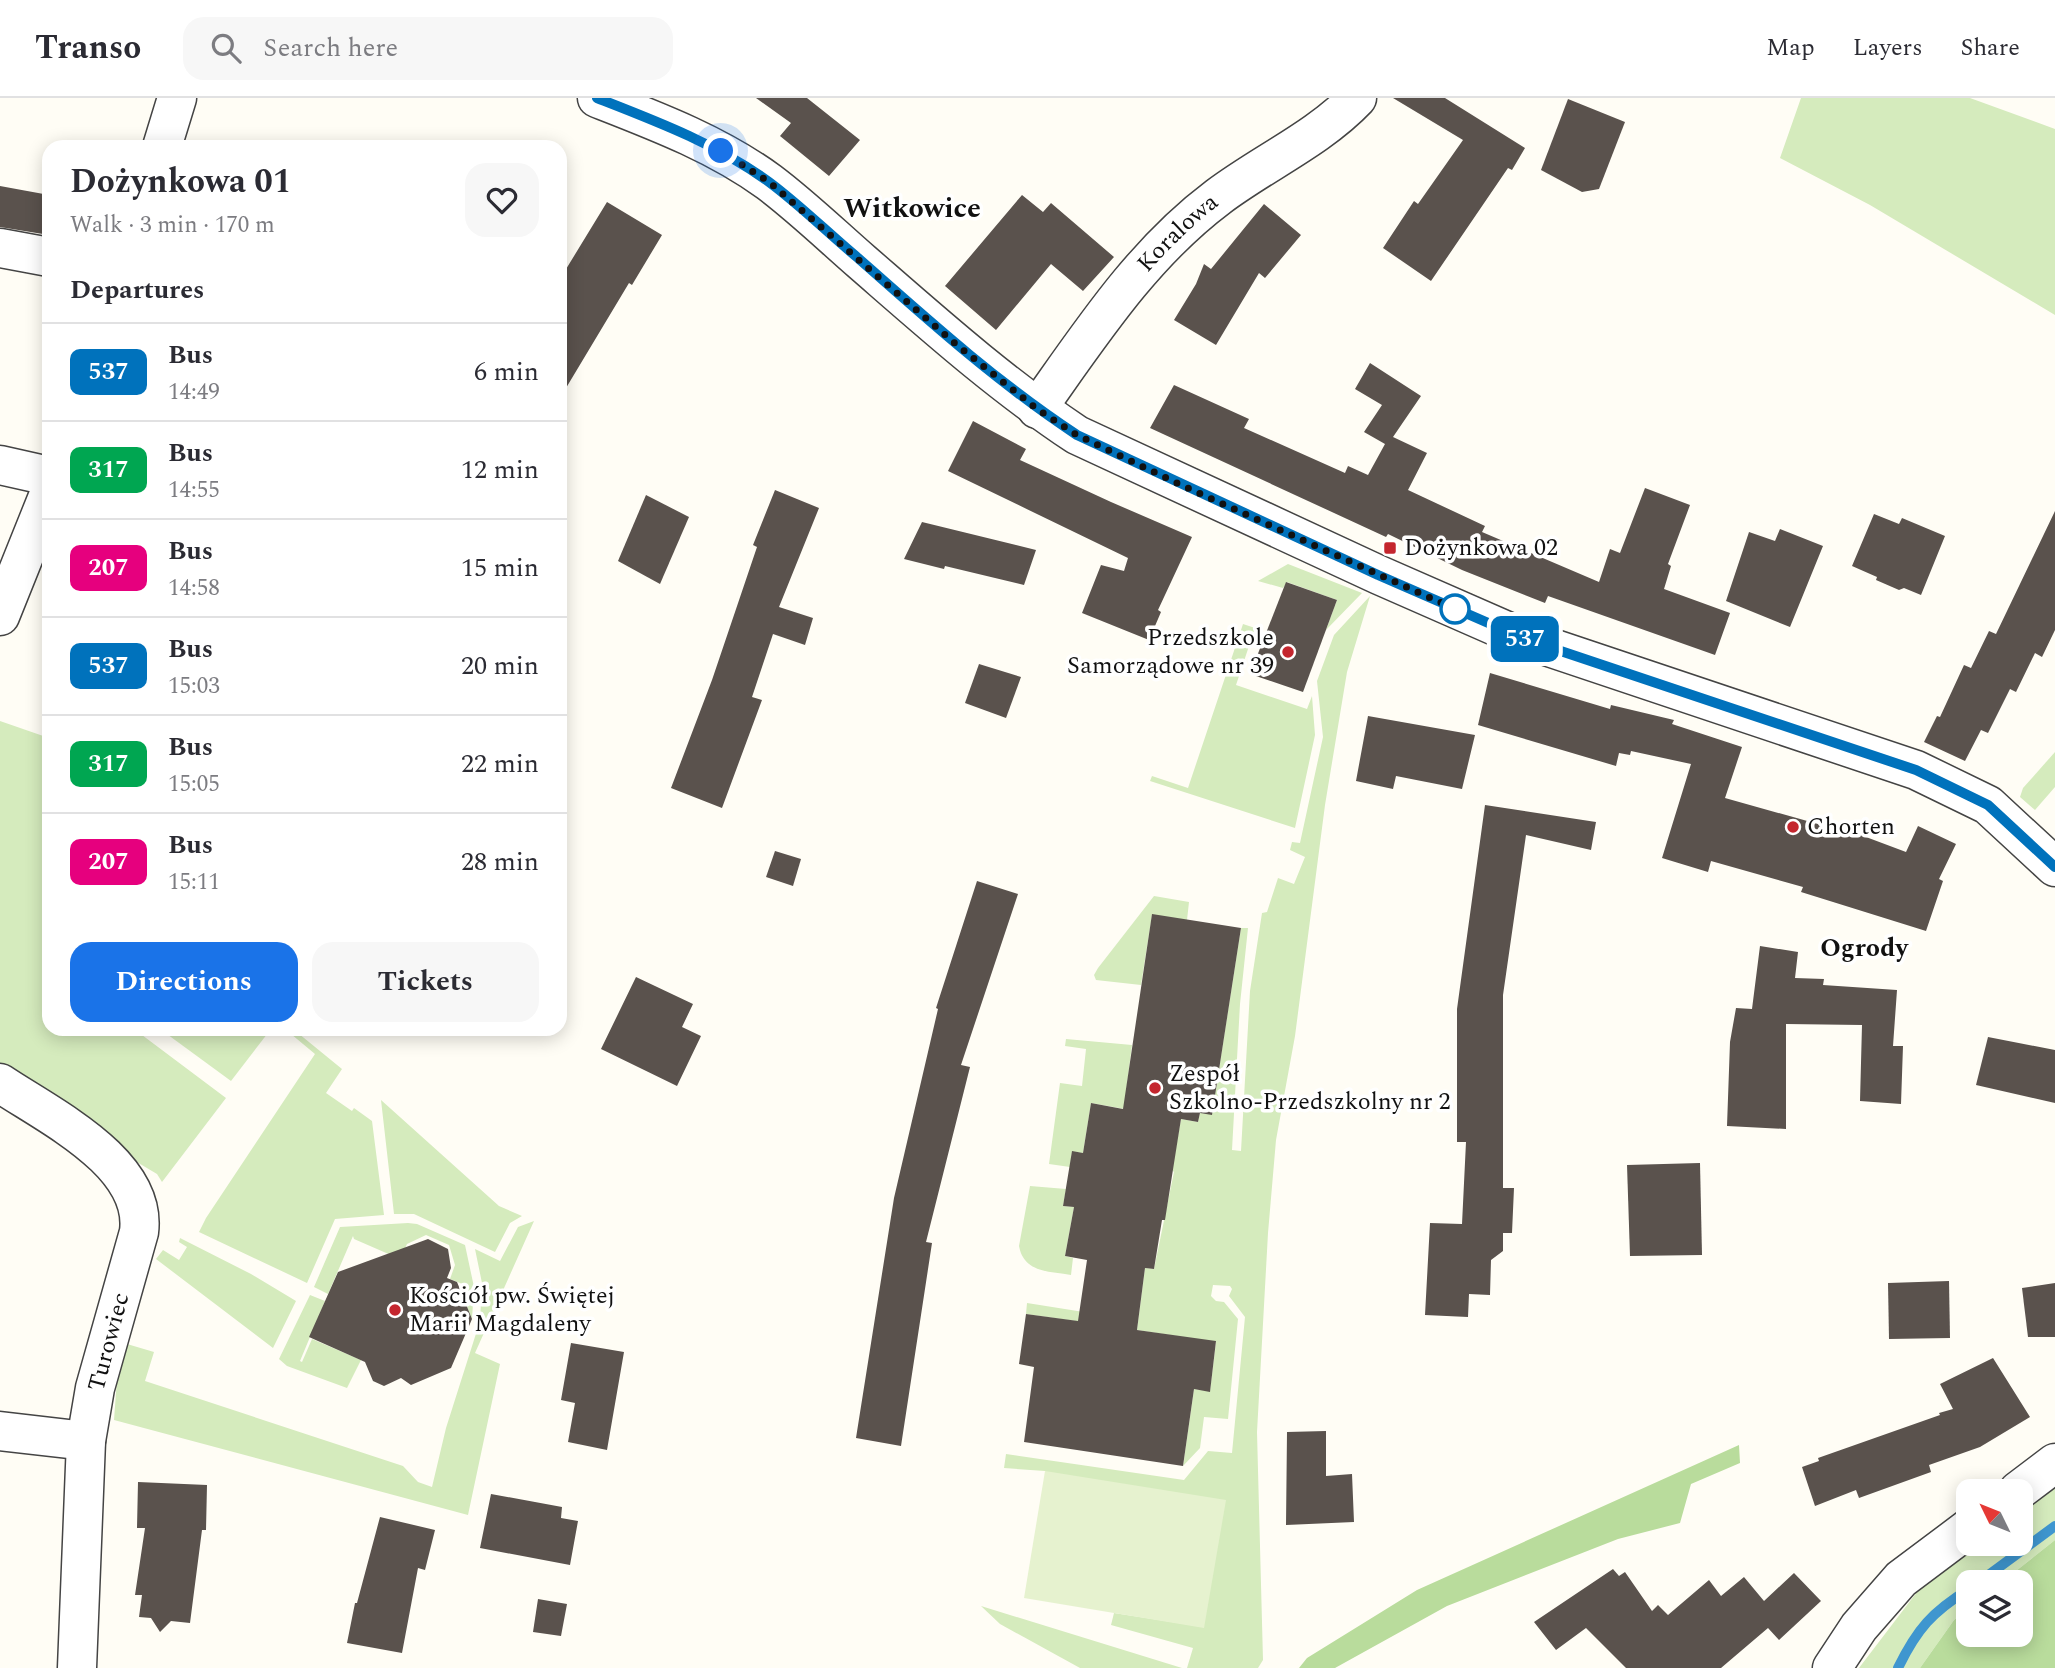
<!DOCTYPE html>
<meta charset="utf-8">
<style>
body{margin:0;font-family:Spectral,serif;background:#f7f7f7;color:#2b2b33;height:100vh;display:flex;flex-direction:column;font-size:26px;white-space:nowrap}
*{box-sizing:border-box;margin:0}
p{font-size:23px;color:#7c7c81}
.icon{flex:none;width:38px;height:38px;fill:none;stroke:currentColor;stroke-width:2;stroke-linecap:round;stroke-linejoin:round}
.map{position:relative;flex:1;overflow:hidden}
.panel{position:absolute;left:42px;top:42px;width:525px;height:896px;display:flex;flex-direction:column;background:#fff;border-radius:21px;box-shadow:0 4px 18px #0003}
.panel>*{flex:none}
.badge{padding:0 14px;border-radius:10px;font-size:24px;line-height:46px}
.needle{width:46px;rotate:313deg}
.buttons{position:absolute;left:1956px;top:1381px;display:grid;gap:14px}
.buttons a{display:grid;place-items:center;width:77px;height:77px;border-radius:14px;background:#fff;box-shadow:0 4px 18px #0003;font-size:35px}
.you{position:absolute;width:35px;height:35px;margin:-18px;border:5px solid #fff;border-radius:50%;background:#1a73e8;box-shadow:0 0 0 10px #1a73e833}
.map>.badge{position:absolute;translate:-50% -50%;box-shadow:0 0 0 4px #fff}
h2{padding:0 28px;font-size:26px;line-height:63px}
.round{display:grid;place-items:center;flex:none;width:74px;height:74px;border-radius:21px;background:#f7f7f7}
.head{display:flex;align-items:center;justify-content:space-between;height:119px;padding:0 28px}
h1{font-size:33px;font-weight:700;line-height:52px}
.action{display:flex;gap:14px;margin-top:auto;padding:14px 28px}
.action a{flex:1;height:80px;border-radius:21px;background:#1a73e8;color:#fff;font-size:28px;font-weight:700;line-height:80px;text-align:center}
.action a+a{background:#f7f7f7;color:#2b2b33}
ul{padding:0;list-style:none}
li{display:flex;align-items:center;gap:21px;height:98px;padding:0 28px;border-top:2px solid #e1e1e2}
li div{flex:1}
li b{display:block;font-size:26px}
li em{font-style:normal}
li .badge{min-width:77px;font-weight:700;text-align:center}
header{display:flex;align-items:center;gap:42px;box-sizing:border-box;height:98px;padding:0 35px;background:#fff;border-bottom:2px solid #e1e1e2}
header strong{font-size:33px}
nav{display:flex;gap:38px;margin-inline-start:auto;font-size:24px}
.search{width:490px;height:63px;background:#f7f7f7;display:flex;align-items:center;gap:18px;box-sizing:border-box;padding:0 24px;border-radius:21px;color:#7c7c81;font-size:26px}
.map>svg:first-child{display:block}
.green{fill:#d5ebbd}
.forest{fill:#b9dc9c}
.pitch{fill:#e6f2cf}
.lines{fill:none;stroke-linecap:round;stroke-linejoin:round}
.stream{stroke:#3f96cf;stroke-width:10}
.building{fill:#5a524d}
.minor-casing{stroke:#444;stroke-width:41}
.minor{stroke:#fff;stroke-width:38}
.line-casing{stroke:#fff;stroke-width:16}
.line{stroke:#0072bc;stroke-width:10}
.walk{stroke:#111;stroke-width:7;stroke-dasharray:0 12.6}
.poi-dot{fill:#c4262e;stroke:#fff;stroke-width:2.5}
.stop-dot{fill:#fff;stroke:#0072bc;stroke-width:3.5}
.labels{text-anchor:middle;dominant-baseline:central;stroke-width:7;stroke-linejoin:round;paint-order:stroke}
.street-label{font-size:24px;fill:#111;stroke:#fff}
.poi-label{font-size:24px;fill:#111;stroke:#fff;text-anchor:start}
.neighbourhood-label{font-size:26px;font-weight:bold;fill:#111;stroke:#fff}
.quarter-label{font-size:28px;font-weight:bold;fill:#111;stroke:#fff}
</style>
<header>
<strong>Transo</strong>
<div class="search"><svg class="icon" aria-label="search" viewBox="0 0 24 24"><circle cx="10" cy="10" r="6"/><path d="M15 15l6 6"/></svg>Search here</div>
<nav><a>Map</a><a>Layers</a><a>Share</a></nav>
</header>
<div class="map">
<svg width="2055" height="1570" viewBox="0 0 2055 1570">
<rect width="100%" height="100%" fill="#fffdf5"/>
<!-- green -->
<g class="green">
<path d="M1801,0H1970L2055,31V217L1870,107L1780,60Z"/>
<path d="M1288,466L1362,495L1326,532L1337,502L1287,484L1283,490L1258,483Z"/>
<path d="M1370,498L1347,574L1325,707L1295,938L1276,1042L1268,1135L1257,1334L1263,1562L1258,1570H1187L1193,1550L1111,1527L1114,1515L1204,1529L1045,1373L1004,1370L1006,1356L1184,1382L1208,1353L1232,1355L1245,1219L1229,1198L1232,1191L1230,1188L1213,1187L1211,1198L1216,1203L1224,1204L1238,1221L1228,1321L1204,1319L1200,1350L1183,1368L1194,1291L1210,1293L1216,1244L1137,1232L1145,1170L1154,1171L1174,1074L1172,1072L1181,1021L1198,1024L1200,1015L1212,1016L1241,830H1248L1240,906L1232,1052L1241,1053L1250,893L1262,815L1267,814L1278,780L1294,786L1305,759L1290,752L1292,744L1300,745L1323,639L1317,583L1334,537Z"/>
<path d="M1243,526L1255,530L1236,587L1307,611L1312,598L1315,637L1295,730L1150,683L1152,678L1188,690Z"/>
<path d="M0,623L49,640V931H134L226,1000L162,1084L157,1076L120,1054L0,967Z"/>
<path d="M2055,654V689L2035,712L2020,699L2023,690Z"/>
<path d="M1154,798L1189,804L1187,822L1152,817L1141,887L1096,882L1094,877L1098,870Z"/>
<path d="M160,931H271L231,983Z"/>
<path d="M285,931H293L342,971L326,995L352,1013L354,1010L372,1023L384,1117L335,1121L307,1185L199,1134L206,1120L315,956Z"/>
<path d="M1066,941L1132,947L1126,994L1136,1013L1091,1005L1083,1055L1072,1054L1070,1069L1049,1066L1060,985L1082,988L1086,951L1065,948Z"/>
<path d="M381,1002L499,1108L522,1118L510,1125L495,1154L414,1116H394Z"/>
<path d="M1030,1088L1066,1091L1063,1108L1074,1109L1065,1158L1073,1160L1071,1177C1049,1173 1024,1175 1019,1148Z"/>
<path d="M534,1123L475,1255L500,1266L468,1417L114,1322L119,1253L127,1246L154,1254L145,1283L403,1368L418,1384L432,1389L446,1330L480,1223L482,1185L475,1151L500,1163L518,1129Z"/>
<path d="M408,1125L417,1126L465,1147L474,1189L472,1221L462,1196L465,1187L450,1181L455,1167L449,1147L426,1137L407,1146L400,1161L354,1141L353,1138L328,1196L314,1189L340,1129Z"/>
<path d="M180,1140L251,1176L296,1203L273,1250L156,1161L163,1152L179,1162L187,1149L179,1144Z"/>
<path d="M310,1197L325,1203L300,1263L302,1264L312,1241L361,1262L347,1290L287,1268L279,1261Z"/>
<path d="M1027,1205L1090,1215L1089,1225L1026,1216Z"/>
<path d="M2055,1388V1442L2002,1484H1969V1510L1954,1522L1920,1570H1859L1917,1494L1980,1446H2021V1414Z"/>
<path d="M981,1508L1182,1570H1080L1000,1526Z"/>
</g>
<!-- forest -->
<g class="forest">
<path d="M1739,1347L1740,1365L1691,1386L1680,1425L1618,1441L1447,1508L1335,1570H1299L1307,1560L1417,1492Z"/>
<path d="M2055,1442V1570H1920L1954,1522L1969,1510V1536H2021V1484H2002Z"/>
</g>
<!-- pitch -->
<path class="pitch" d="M1045,1373L1226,1402L1204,1530L1024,1500Z"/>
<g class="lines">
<!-- stream -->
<g class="stream">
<path d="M1979,1484L2055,1428"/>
<path d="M1898,1570C1917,1531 1932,1514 1969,1491"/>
</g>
</g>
<!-- building -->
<g class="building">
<path d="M756,0H807L860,42L829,78L780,38L791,25Z"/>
<path d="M1393,0H1445L1525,50L1512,72L1508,70L1431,183L1383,150L1414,103L1418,106L1463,42Z"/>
<path d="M1568,1L1625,24L1599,91L1582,94L1541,72Z"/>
<path d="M0,88L49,97V137L0,129Z"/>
<path d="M1022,97L1043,114L1051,105L1114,159L1083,193L1051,166L996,232L945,188Z"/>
<path d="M607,104L662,137L632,187L629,185L560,300V181Z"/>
<path d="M1264,106L1301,137L1265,180L1259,175L1216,247L1174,222L1196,186L1204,166L1211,171Z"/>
<path d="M1370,265L1421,298L1393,339L1427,355L1408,392L1485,428L1482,434L1599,484L1610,451L1620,455L1645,390L1690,407L1668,466L1671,468L1664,491L1730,515L1715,557L1548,498L1545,505L1462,472L1388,436L1386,439L1150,330L1174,287L1249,321L1244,330L1345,375L1348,368L1368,377L1385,346L1364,334L1382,307L1355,291Z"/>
<path d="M973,323L1026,351L1020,362L1111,404L1192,439L1158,512L1161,514L1149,542L1082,515L1101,467L1124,473L1128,460L948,373Z"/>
<path d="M775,392L819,410L779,509L813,520L805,547L773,536L752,599L762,602L722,710L671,690L712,582L757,449L753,447Z"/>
<path d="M646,397L689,419L660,486L618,463Z"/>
<path d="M2055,413V532L2042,559L2035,555L2016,594L2010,591L1988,635L1981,632L1965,663L1924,644L1937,618L1940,619L1964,567L1971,570L1989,533L1996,536Z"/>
<path d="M1874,416L1899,426L1902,420L1945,438L1921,497L1904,490L1899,492L1876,482L1877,479L1852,468Z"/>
<path d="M922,424L1036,452L1024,487L945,468L944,471L904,461Z"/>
<path d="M1780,431L1823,448L1790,529L1726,503L1749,434L1775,443Z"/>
<path d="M1286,484L1337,502L1303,594L1250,576Z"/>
<path d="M979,566L1021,579L1006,620L965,605Z"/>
<path d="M1490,575L1610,611L1611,607L1674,622L1672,626L1742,649L1725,700L1825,728L1826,724L1906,754L1918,728L1956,746L1939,781L1943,783L1926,833L1801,794L1803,789L1711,763L1708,774L1662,760L1691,666L1631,653L1630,657L1619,655L1616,668L1478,627Z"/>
<path d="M1368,618L1475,637L1462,691L1396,678L1393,691L1356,683Z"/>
<path d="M1485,707L1596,724L1591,752L1526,737L1503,897V1090H1514L1512,1135H1503V1153L1491,1162L1490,1197L1469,1196L1468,1219L1425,1217L1430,1125L1462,1126L1466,1044H1457V911Z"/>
<path d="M775,753L801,761L793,788L766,779Z"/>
<path d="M977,783L1018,796L961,967L970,969L926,1144L932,1145L901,1348L856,1340L894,1100L938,911L936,910Z"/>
<path d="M1152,816L1241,830L1212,1017L1200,1015L1198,1024L1181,1021L1165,1122H1162L1154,1171L1145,1170L1137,1232L1216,1243L1210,1294L1194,1291L1183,1368L1024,1344L1034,1269L1019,1266L1026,1216L1078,1223L1087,1162L1065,1158L1074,1109L1063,1108L1072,1053L1083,1055L1091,1005L1123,1011Z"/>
<path d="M1760,848L1798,854L1795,880L1824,881L1823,887L1897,892L1893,948H1903L1901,1006L1860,1003L1862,927L1786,926V1031L1727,1028L1730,944L1736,910L1752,911Z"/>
<path d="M636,879L693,906L682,929L701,938L677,988L601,951Z"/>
<path d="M1988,939L2055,952V1005L1976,987Z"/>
<path d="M1700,1065L1702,1157L1630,1158L1627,1067Z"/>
<path d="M428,1141L448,1151L451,1170L447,1180L457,1184L472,1221L451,1270L411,1287L401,1280L384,1288L373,1283L365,1264L309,1239L338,1174Z"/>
<path d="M1949,1183L1950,1240L1889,1241L1888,1185Z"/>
<path d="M2055,1185V1239H2028L2022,1190Z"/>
<path d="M571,1245L624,1254L607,1352L568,1344L575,1305L561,1302Z"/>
<path d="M1993,1260L2030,1319L1980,1349L1929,1367L1931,1374L1859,1400L1856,1392L1815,1408L1802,1369L1819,1363L1818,1360L1940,1317L1939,1315L1953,1311L1940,1286Z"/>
<path d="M1326,1333V1378L1352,1376L1354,1424L1286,1427L1287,1334Z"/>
<path d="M138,1384L207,1387L206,1432H202L190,1525L171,1523L160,1534L151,1520L139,1519L142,1497H135L145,1430H137Z"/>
<path d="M491,1396L562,1409L561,1420L578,1423L570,1467L480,1450Z"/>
<path d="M380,1419L435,1432L425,1472L418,1470L402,1555L347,1545L355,1505H357Z"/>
<path d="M1613,1471L1619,1478L1625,1474L1652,1513L1658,1507L1668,1517L1709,1482L1721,1498L1744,1479L1764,1503L1794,1475L1821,1503L1779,1542L1768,1530L1721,1570H1626L1586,1530L1556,1552L1534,1524Z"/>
<path d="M538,1501L567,1506L561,1538L533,1534Z"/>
</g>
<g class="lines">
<defs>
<g id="minor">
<path d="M597,0C656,23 717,46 769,84C801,108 831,137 862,164C931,224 1000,286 1077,337L1379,477L1525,541L1916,672L1988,707L2055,769"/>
<path d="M162,49L177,0"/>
<path d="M0,150L49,159"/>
<path id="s1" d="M1037,311C1091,235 1142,156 1218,99C1263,65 1318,41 1357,0"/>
<path d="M0,367L49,378"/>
<path d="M0,518L49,396"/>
<path d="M0,985C49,1018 148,1065 139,1134L95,1290L86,1343L77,1570"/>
<path d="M0,1333L86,1343"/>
<path d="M2018,1393L2055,1365"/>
<path d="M1832,1570L1859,1529L1901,1481L1969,1430"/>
</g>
</defs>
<!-- minor casing -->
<use href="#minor" class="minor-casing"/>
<!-- minor -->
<use href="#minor" class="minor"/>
</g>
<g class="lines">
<defs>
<path id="line" d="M597,0C656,23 717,46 769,84C800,107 828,135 858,160C928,222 998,285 1077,337L1378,477L1525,541L1916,672L1988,707L2055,769"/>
</defs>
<!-- line casing -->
<use href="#line" class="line-casing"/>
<!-- line -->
<use href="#line" class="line"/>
<!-- walk -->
<path class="walk" d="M721,53L769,84L957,247L1037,311L1077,337L1181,387L1455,511"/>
</g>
<!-- markers -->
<g class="poi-dot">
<rect x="1383" y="443" width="14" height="14" rx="3.5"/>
<circle cx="1288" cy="554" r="7"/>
<circle cx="1793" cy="729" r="7"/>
<circle cx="1155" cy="990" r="7"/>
<circle cx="395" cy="1212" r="7"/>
</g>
<circle class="stop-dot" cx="1455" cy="511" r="14"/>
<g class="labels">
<!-- street labels -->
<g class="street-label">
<text stroke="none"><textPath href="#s1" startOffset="226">Koralowa</textPath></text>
<text transform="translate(109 1244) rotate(-75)">Turowiec</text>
</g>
<!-- poi labels -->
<g class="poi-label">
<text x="1404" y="450">Dożynkowa 02</text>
<text x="1274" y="540" text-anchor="end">Przedszkole<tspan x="1274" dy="28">Samorządowe nr 39</tspan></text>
<text x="1807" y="729">Chorten</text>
<text x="1169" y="976">Zespół<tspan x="1169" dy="28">Szkolno-Przedszkolny nr 2</tspan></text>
<text x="409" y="1198">Kościół pw. Świętej<tspan x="409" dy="28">Marii Magdaleny</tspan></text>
</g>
<!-- neighbourhood labels -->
<g class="neighbourhood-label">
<text x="1864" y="850">Ogrody</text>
</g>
<!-- quarter labels -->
<g class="quarter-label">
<text x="912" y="110">Witkowice</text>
</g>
</g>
</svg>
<div class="buttons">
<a><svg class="needle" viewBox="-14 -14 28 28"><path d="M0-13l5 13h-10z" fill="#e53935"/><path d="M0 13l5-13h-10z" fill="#7c7c81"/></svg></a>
<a><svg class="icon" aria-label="layers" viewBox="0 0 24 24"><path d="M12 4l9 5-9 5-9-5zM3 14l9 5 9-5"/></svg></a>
</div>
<div class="you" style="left:721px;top:53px"></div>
<b class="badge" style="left:1525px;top:541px;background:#0072bc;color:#fff">537</b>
<section class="panel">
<div class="head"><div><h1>Dożynkowa 01</h1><p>Walk · 3 min · 170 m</p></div><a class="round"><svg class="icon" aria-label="heart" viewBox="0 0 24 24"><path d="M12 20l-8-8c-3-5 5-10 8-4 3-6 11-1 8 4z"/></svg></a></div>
<h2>Departures</h2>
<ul>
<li><span class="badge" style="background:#0072bc;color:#fff">537</span><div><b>Bus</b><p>14:49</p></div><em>6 min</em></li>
<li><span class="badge" style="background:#00a651;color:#fff">317</span><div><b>Bus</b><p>14:55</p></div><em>12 min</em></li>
<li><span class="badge" style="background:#e6007e;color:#fff">207</span><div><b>Bus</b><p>14:58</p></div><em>15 min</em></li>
<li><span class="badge" style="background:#0072bc;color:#fff">537</span><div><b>Bus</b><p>15:03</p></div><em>20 min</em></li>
<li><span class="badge" style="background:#00a651;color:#fff">317</span><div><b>Bus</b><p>15:05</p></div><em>22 min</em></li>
<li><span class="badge" style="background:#e6007e;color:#fff">207</span><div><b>Bus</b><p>15:11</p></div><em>28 min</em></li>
</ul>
<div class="action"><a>Directions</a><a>Tickets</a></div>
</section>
</div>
